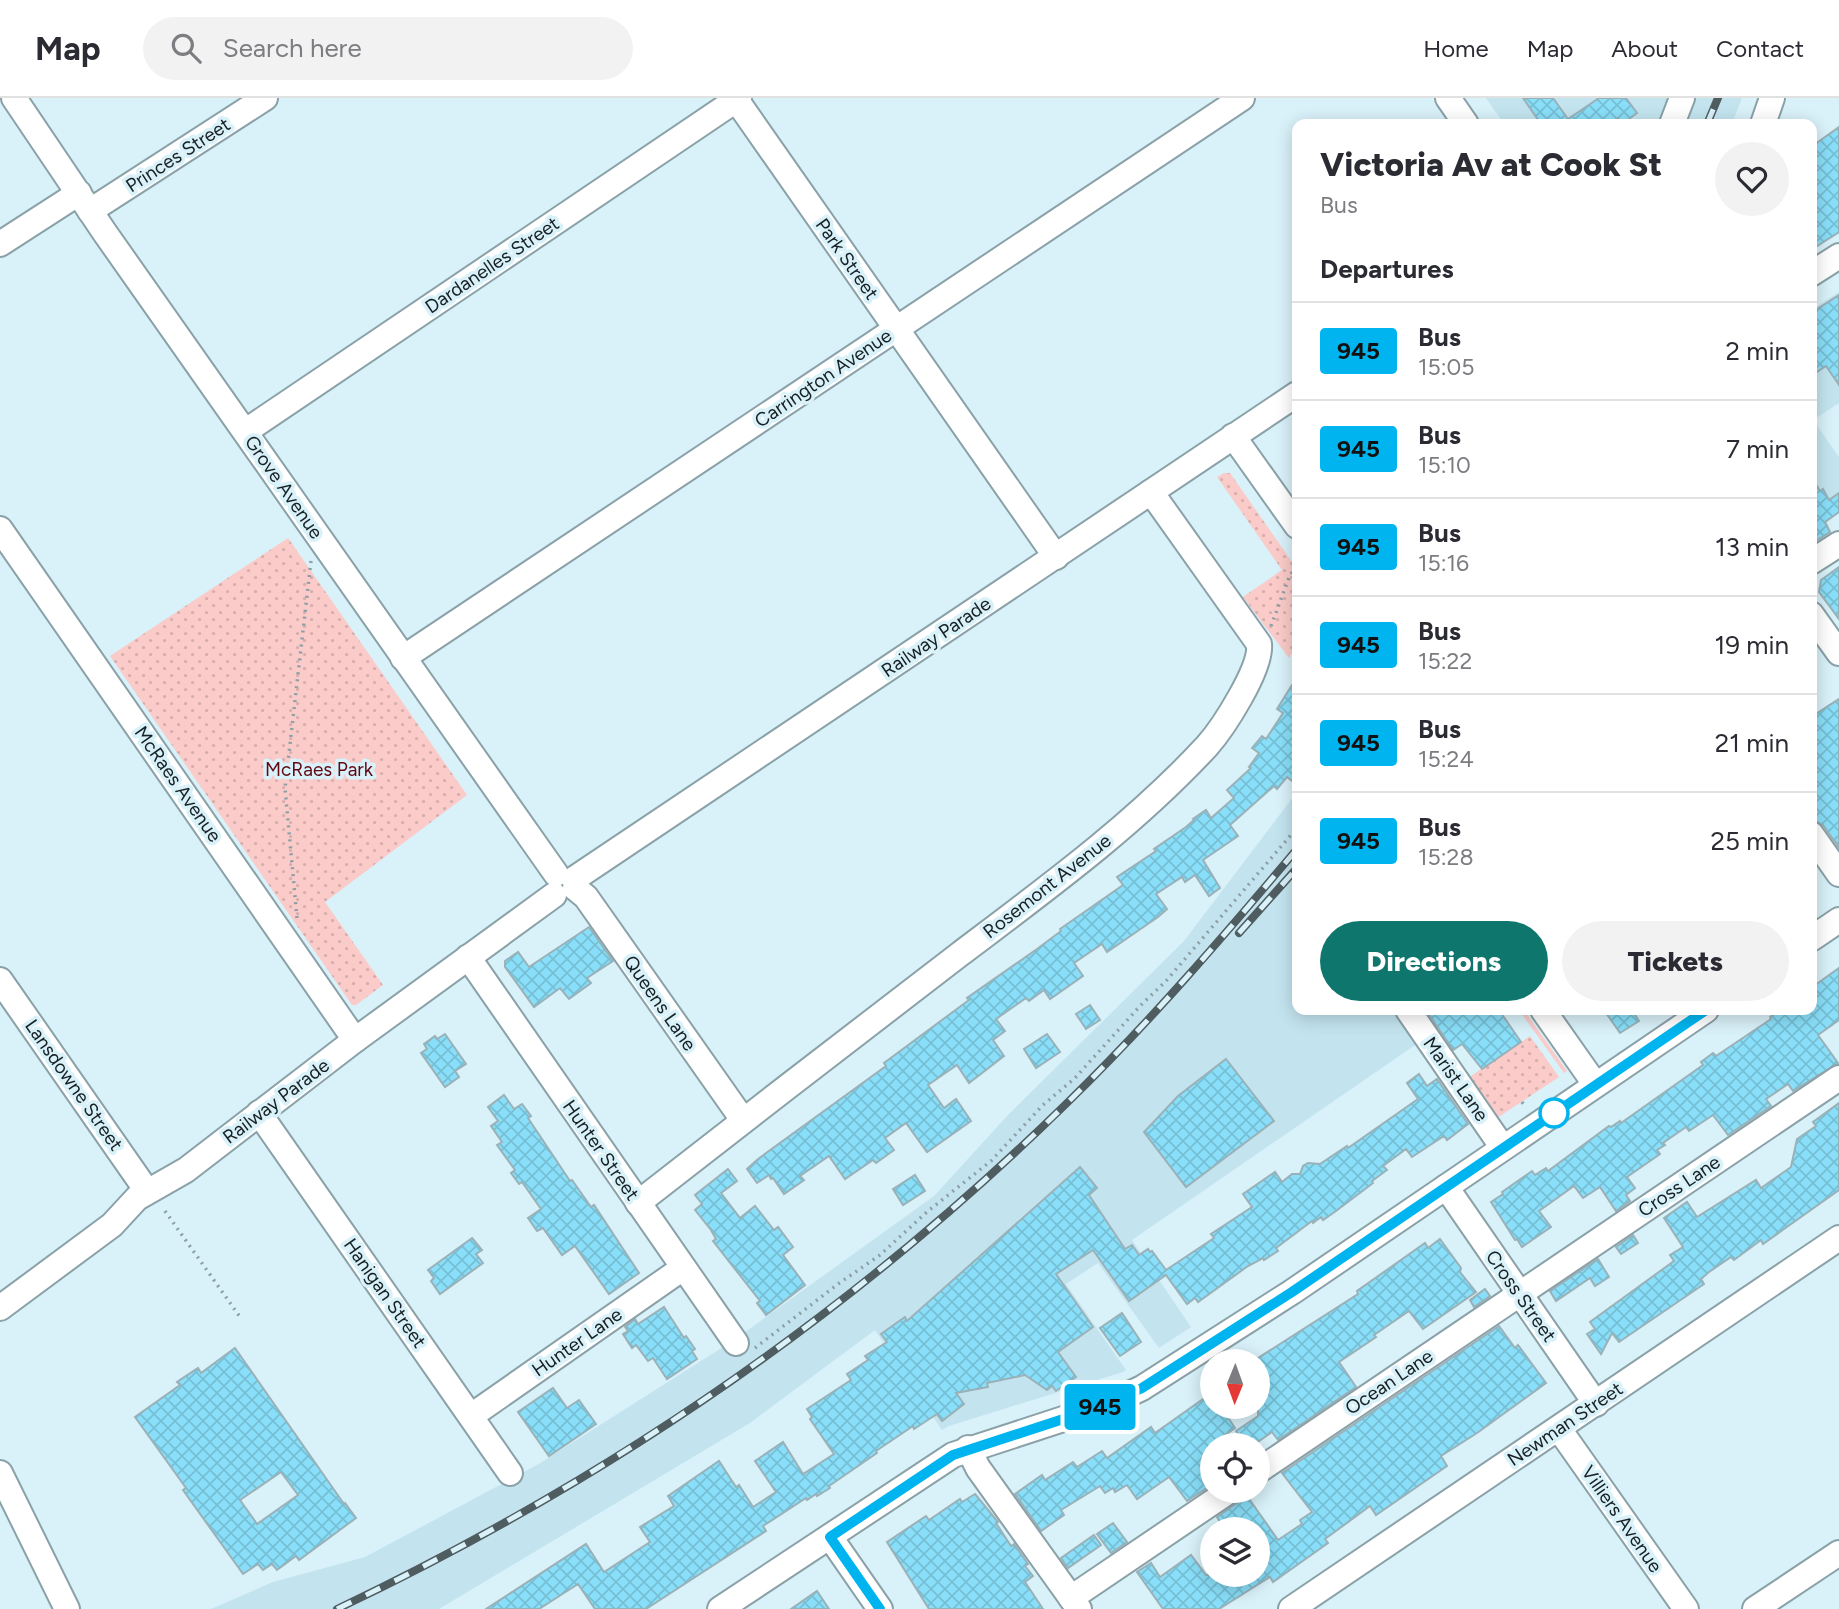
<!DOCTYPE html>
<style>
body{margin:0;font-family:Figtree,sans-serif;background:#f2f2f3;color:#2b2b33;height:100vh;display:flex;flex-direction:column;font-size:26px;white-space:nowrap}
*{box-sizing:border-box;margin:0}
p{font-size:23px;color:#7c7c81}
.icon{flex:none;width:38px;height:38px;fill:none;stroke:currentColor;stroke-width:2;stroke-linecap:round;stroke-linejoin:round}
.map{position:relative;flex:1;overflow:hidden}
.sheet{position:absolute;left:1292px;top:21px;width:525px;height:896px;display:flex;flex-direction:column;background:#fff;border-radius:14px;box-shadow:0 4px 18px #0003}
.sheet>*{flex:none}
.badge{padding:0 14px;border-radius:5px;font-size:24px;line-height:46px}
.needle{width:46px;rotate:181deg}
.controls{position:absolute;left:1200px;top:1251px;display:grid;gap:14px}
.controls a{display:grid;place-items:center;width:70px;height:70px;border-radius:50%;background:#fff;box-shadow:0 4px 18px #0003;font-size:35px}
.map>.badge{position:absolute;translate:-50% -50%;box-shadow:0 0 0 4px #fff}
h2{padding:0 28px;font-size:26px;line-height:63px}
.round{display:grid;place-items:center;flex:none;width:74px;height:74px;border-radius:37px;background:#f2f2f3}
.headline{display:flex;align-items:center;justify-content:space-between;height:119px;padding:0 28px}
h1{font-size:33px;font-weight:800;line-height:52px}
.button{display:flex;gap:14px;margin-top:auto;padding:14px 28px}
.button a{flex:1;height:80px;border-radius:42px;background:#0f766e;color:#fff;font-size:28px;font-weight:800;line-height:80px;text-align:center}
.button a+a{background:#f2f2f3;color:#2b2b33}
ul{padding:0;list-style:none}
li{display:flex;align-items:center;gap:21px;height:98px;padding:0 28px;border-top:2px solid #e1e1e2}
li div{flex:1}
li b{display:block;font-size:26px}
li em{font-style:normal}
li .badge{min-width:77px;font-weight:700;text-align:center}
header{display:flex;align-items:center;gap:42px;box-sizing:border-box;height:98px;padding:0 35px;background:#fff;border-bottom:2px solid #e1e1e2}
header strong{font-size:33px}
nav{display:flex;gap:38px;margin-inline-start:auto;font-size:24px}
.search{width:490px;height:63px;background:#f2f2f3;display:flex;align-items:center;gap:18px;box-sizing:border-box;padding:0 24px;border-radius:38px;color:#7c7c81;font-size:26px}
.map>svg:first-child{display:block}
.built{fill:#c3e4ef}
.green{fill:#facbc8}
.park{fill:url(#park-dots)}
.building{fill:url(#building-cross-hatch);stroke:#9ab1b8;stroke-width:2;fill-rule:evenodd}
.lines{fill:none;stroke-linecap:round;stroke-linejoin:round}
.minor-casing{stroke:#8aa1a8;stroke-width:28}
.path{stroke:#8d9fa5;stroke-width:3.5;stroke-dasharray:2 5;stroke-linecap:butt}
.minor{stroke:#fff;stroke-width:24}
.rail-casing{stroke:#4f5c60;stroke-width:8}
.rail{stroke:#d9f1f9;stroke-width:5;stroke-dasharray:16;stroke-linecap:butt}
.line-casing{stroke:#fff;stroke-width:16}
.line{stroke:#00b5ef;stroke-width:10}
.stop-dot{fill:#fff;stroke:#00b5ef;stroke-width:3.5}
.labels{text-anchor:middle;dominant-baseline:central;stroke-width:7;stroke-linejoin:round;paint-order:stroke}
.street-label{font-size:19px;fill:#172023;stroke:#d9f1f9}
.park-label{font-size:19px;fill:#620812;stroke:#d9f1f9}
</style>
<header>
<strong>Map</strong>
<div class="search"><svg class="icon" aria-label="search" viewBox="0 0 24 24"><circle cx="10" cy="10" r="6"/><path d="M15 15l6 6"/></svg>Search here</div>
<nav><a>Home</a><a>Map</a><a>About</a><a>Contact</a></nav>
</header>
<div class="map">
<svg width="1839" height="1511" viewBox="0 0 1839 1511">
<defs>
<pattern id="park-dots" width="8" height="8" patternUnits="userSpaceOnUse" patternTransform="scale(1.75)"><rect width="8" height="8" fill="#facbc8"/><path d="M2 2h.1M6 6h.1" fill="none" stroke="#d6aeac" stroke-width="1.8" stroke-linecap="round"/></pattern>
<pattern id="building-cross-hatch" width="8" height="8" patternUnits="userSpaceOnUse" patternTransform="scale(1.75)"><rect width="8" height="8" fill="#89dff9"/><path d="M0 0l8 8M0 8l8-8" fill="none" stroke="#76bfd5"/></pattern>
</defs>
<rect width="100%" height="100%" fill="#d9f1f9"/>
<!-- built -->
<g class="built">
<path d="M1486,0H1742L1732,26H1504Z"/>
<path d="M1839,194V305L1813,322L1839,359V414L1811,432V212Z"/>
<path d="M1297,694V912H1398L1421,943L1132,1142L1191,1229L1159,1250L1098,1165L1066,1186L1126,1272L1123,1274L949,1328L942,1332L875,1232L750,1325L439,1511H211L273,1484L365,1459L537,1367L734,1242L934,1098L1008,1017L1184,843Z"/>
</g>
<!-- green -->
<path class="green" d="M1519,912H1524L1567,973L1564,975Z"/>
<!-- park -->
<g class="park">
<path d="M1224,375H1230L1297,471V547L1289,560L1243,499L1282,472L1217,379Z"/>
<path d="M288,440L467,697L325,804L383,887L356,907H352L110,558Z"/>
<path d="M1530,938L1559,979L1494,1022L1465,982Z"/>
</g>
<!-- building -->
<g class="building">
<path d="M1523,0H1553L1568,21L1599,0H1626L1637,15L1622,26L1618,20L1608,26H1541Z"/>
<path d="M1839,29V134L1811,152V49Z"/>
<path d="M1839,197V287L1826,268L1811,278V215Z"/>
<path d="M1811,378L1820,393L1823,391L1829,402L1839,395V414L1825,424L1830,434L1811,446Z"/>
<path d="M1839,469V521L1819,494L1821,482Z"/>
<path d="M1297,579V687L1287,679L1277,691L1274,688L1230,727L1238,738L1203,762L1220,790L1209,798L1195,777L1185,784L1182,779L1156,796L1167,811L1158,819L1107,854L1102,846L1074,865L1083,878L1050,901L1044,892L1029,903L1026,900L996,921L1005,933L993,942L1004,958L969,985L957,967L928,987L944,1010L956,1001L971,1023L927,1054L906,1025L885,1040L894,1052L876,1065L873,1062L845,1081L829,1058L800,1078L804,1082L784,1096L773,1080L771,1081L769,1077L757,1085L747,1071L758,1061L886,968L884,965L969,902L967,900L1037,851L1061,833L1060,831L1123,787L1117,779L1156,753L1154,751L1186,729L1194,722L1193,721L1206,712L1211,720L1234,700L1227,692L1251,670L1249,669L1259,655L1252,650L1262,638L1266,641L1283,615L1277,611Z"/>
<path d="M1839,601V750L1823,727L1811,721V619Z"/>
<path d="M589,829L613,863L587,880L591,885L569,901L560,890L534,909L505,869V863L518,854L529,869Z"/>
<path d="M1839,870V922L1818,937L1838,965L1793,993L1788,986L1766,1001L1771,1008L1728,1037L1713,1017L1689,1033L1686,1029L1663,1045L1665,1047L1657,1052L1660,1056L1627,1079L1635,1090L1626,1097L1630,1103L1616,1113L1600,1089L1583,1100L1574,1088L1539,1113L1551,1129L1522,1149L1517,1141L1515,1142L1491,1104L1503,1096L1502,1094L1532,1073L1535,1077L1546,1070L1548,1073L1609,1028L1611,1029L1620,1023L1621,1025L1703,967L1701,964L1713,955L1716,958L1771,921L1770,919L1780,912H1811V890Z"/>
<path d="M1090,907L1100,922L1086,931L1076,916Z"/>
<path d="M1426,912H1499L1521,944L1482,971L1462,946L1453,952Z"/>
<path d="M1604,912H1632L1639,923L1620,935Z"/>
<path d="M445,936L466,966L455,973L459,979L445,989L421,955L427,951L424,946L435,938L437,941Z"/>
<path d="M1047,936L1060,954L1036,970L1024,951Z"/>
<path d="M1226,961L1274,1023L1186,1089L1144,1034L1178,998Z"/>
<path d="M1419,976L1427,988L1437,981L1468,1026L1447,1042L1444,1038L1412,1059L1406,1051L1383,1068L1387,1072L1372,1083L1373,1085L1336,1113L1323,1122L1321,1119L1313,1125L1312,1123L1276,1150L1278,1153L1264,1162L1263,1160L1248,1168L1198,1204L1195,1200L1187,1206L1166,1177L1129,1203L1093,1152L1056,1176L1093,1229L1058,1254L1076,1279L1056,1293L1052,1288L1047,1292L1025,1277L987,1285L988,1289L956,1295L964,1306L942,1323L937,1316L914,1331L913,1328L876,1353L877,1355L829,1388L830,1390L817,1398L816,1396L807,1402L806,1400L763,1428L766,1433L646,1511H595L578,1486L539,1511H486L586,1446L604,1474L650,1444L640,1429L674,1408L668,1398L719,1363L736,1389L739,1387L753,1409L776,1394L755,1363L783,1344L803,1376L834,1356L810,1321L812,1319L807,1311L851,1282L847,1276L868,1262L865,1258L887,1244L881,1236L905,1219L907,1223L1080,1069L1097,1090L1089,1097L1125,1151L1132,1147L1139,1157L1148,1151L1150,1154L1152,1153L1166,1172L1214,1140L1211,1136L1252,1109L1243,1096L1275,1074L1282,1084L1292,1076H1300L1303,1068L1308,1065L1320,1066L1347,1048L1348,1050L1418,1001L1407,985Z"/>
<path d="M504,997L514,1011L522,1006L531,1018L528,1020L570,1083L572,1082L591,1109L594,1107L639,1175L609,1196L575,1148L562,1157L543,1130L537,1133L528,1120L541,1111L522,1084L519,1086L511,1075L515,1072L497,1047L502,1044L491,1028L498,1023L488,1009Z"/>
<path d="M1839,1005V1092L1763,1146L1761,1142L1734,1162L1731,1159L1709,1174L1701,1181L1704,1186L1619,1244L1612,1235L1601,1256L1587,1236L1595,1231L1590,1224L1674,1163L1670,1157L1683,1149L1664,1120L1687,1104L1697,1119L1756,1082L1761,1090L1791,1069L1797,1041L1816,1028L1813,1024Z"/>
<path d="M728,1071L737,1083L721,1095L740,1120L755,1108L774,1132L778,1129L793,1149L783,1157L805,1187L766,1217L757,1205L760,1203L713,1143L716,1141L711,1132L695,1112L702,1106L695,1097Z"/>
<path d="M915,1077L925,1093L903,1107L893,1091Z"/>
<path d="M1633,1137L1638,1145L1621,1156L1616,1149Z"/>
<path d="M472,1140L482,1152L476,1156L483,1165L440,1196L431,1183L434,1180L428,1172Z"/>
<path d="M1440,1141L1461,1170L1460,1174L1476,1194L1423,1231L1409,1213L1374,1237L1376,1239L1339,1264L1356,1289L1278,1342L1272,1334L1252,1348H1246L1236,1333L1258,1318V1260L1358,1196L1357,1193L1425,1145L1428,1150Z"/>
<path d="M1598,1161L1609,1179L1595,1188L1590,1180L1556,1203L1550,1193Z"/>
<path d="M1485,1191L1490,1198L1474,1209L1470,1202Z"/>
<path d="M664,1209L684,1240L686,1238L695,1251L692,1253L697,1261L667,1281L653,1260L648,1263L636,1247L632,1250L623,1236L628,1233L625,1229L635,1221L638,1226Z"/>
<path d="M1122,1215L1141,1244L1120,1258L1100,1230Z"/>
<path d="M1499,1228L1515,1250L1518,1247L1546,1285L1477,1335L1441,1358L1447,1368L1376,1417L1370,1408L1325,1441L1328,1445L1273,1484L1270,1479L1219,1511H1163L1137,1474L1151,1465L1160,1479L1191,1457L1206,1477H1258V1432H1251L1246,1423L1234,1432H1225L1217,1419L1247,1398L1278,1442L1302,1426L1300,1422L1312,1414L1282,1375Z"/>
<path d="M235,1250L344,1406L345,1405L356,1420L299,1462L296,1458L277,1472L272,1466L263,1472L258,1466L243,1476L183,1392L186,1390L135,1319L180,1287L177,1284L198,1270L201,1275ZM281,1374L298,1397L257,1426L240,1402Z"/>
<path d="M553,1290L567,1310L579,1302L596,1326L549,1358L518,1314Z"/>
<path d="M1213,1294V1309H1221L1235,1330L1213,1346V1355L1202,1363L1213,1378V1386L1187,1403L1169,1379L1137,1401L1127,1387L1115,1394L1113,1390L1105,1395L1100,1388L1061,1412L1064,1417L1041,1433L1015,1396L1042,1377L1045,1382L1073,1364L1077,1369L1102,1353L1107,1360L1151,1329L1155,1335Z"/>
<path d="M975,1396L998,1424L996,1425L1011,1448L1014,1446L1028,1466L1025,1468L1033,1478L1025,1484L1043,1511H929L887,1444L926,1418L929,1422L960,1401L962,1404Z"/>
<path d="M1113,1425L1127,1444L1111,1455L1097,1436Z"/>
<path d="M1094,1437L1101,1447L1068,1470L1061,1460Z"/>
<path d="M817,1493L829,1511H791Z"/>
</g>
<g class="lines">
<defs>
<g id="minor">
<path d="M14,0L105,135L556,776"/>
<path d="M735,0L1056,459"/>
<path d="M1448,0L1466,26"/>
<path d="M1672,26L1682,0"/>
<path d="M1763,26L1772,0"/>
<path d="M90,113L265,0"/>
<path d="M0,146L79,95"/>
<path d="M1811,176L1839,158"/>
<path d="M246,333L739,0"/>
<path d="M1233,338L1297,428"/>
<path d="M0,431L355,942"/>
<path d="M1811,464L1839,446"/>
<path d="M1811,516L1839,555"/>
<path d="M403,560L1242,0"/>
<path d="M1811,736L1839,776"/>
<path d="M574,781L1297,296"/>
<path d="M575,790L586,799L743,1022"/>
<path d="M1811,841L1839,822"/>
<path d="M468,859L736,1245"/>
<path d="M0,882L147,1093"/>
<path d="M1408,912L1503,1050"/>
<path d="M1543,912L1595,986"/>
<path d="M259,1015L510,1375"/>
<path d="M1446,1089L1596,1306"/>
<path d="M638,1105C745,1021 852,939 960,856C1046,791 1134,727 1207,648C1223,630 1262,570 1259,546L1151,394"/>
<path d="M0,1210L112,1127L137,1100L186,1072L355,942L554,797"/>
<path d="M471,1318L683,1170"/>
<path d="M1559,1331L1686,1511"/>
<path d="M968,1350L978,1370L1079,1511"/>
<path d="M1258,1373L1839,980"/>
<path d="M0,1375L67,1511"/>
<path d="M830,1439L880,1511"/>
<path d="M1071,1500L1229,1393"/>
<path d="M720,1511L953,1357L1106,1307L1142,1290L1292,1194L1706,912"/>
<path d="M1291,1511L1839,1140"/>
<path d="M1755,1511L1839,1455"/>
</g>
</defs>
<!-- minor casing -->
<use href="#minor" class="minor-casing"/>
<!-- path -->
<g class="path">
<path d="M1271,528L1290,477L1297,469"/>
<path d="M297,820L285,690L311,463"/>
<path d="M1522,1004L1524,1007"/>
<path d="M165,1113L240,1219"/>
<path d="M755,1250L838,1186L880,1157L928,1113L991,1063L1043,1007L1075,980L1140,908L1166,883L1297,730"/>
</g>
<!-- minor -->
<use href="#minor" class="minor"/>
<defs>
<g id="rail">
<path d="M1707,26L1718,0"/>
<path d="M1239,835L1297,770"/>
<path d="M337,1511C607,1383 854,1214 1068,1004C1149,925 1224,838 1297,751"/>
</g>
</defs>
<!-- rail casing -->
<use href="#rail" class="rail-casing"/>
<!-- rail -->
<use href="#rail" class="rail"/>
</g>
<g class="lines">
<defs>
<path id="line" d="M880,1511L830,1439L953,1357L1106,1307L1142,1290L1292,1194L1706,912"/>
</defs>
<!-- line casing -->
<use href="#line" class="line-casing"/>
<!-- line -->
<use href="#line" class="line"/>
</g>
<!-- markers -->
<circle class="stop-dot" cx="1554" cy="1015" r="14"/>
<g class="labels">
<!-- street labels -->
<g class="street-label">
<text transform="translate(178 57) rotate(-33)">Princes Street</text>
<text transform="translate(847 161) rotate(55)">Park Street</text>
<text transform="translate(492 167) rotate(-34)">Dardanelles Street</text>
<text transform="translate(823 280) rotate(-34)">Carrington Avenue</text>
<text transform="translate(284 389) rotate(55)">Grove Avenue</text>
<text transform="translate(936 539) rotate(-34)">Railway Parade</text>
<text transform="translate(178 686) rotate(55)">McRaes Avenue</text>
<text transform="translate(1047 788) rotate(-38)">Rosemont Avenue</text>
<text transform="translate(660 905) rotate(55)">Queens Lane</text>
<text transform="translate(1456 981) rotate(55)">Marist Lane</text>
<text transform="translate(74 987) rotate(55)">Lansdowne Street</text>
<text transform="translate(276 1003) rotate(-37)">Railway Parade</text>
<text transform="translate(601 1052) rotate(55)">Hunter Street</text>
<text transform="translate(1679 1088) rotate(-34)">Cross Lane</text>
<text transform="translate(385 1195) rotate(55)">Hanigan Street</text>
<text transform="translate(1521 1198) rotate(55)">Cross Street</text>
<text transform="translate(577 1244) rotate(-35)">Hunter Lane</text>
<text transform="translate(1389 1284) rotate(-34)">Ocean Lane</text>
<text transform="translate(1565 1326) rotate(-34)">Newman Street</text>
<text transform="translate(1622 1421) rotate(55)">Villiers Avenue</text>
</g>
<!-- park labels -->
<g class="park-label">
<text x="319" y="671">McRaes Park</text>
</g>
</g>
</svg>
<div class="controls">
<a><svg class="needle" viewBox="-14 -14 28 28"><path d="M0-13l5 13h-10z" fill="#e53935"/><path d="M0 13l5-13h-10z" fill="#7c7c81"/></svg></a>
<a><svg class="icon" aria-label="locate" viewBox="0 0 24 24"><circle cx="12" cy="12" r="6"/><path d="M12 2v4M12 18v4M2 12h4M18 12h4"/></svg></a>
<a><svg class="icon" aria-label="layers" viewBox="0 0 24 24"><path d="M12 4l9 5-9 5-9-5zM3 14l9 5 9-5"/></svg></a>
</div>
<b class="badge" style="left:1100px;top:1309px;background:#00b5ef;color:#111">945</b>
<section class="sheet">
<div class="headline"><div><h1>Victoria Av at Cook St</h1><p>Bus</p></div><a class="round"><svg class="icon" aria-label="heart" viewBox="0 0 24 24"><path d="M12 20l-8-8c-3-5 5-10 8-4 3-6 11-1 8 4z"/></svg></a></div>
<h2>Departures</h2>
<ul>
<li><span class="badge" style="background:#00b5ef;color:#111">945</span><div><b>Bus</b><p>15:05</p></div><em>2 min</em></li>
<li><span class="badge" style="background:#00b5ef;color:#111">945</span><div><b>Bus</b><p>15:10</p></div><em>7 min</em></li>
<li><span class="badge" style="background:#00b5ef;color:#111">945</span><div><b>Bus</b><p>15:16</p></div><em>13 min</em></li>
<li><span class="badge" style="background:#00b5ef;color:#111">945</span><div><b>Bus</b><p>15:22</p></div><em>19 min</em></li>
<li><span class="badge" style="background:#00b5ef;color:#111">945</span><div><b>Bus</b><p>15:24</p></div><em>21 min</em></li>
<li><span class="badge" style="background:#00b5ef;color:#111">945</span><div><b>Bus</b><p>15:28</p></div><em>25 min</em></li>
</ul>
<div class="button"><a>Directions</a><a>Tickets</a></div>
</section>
</div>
